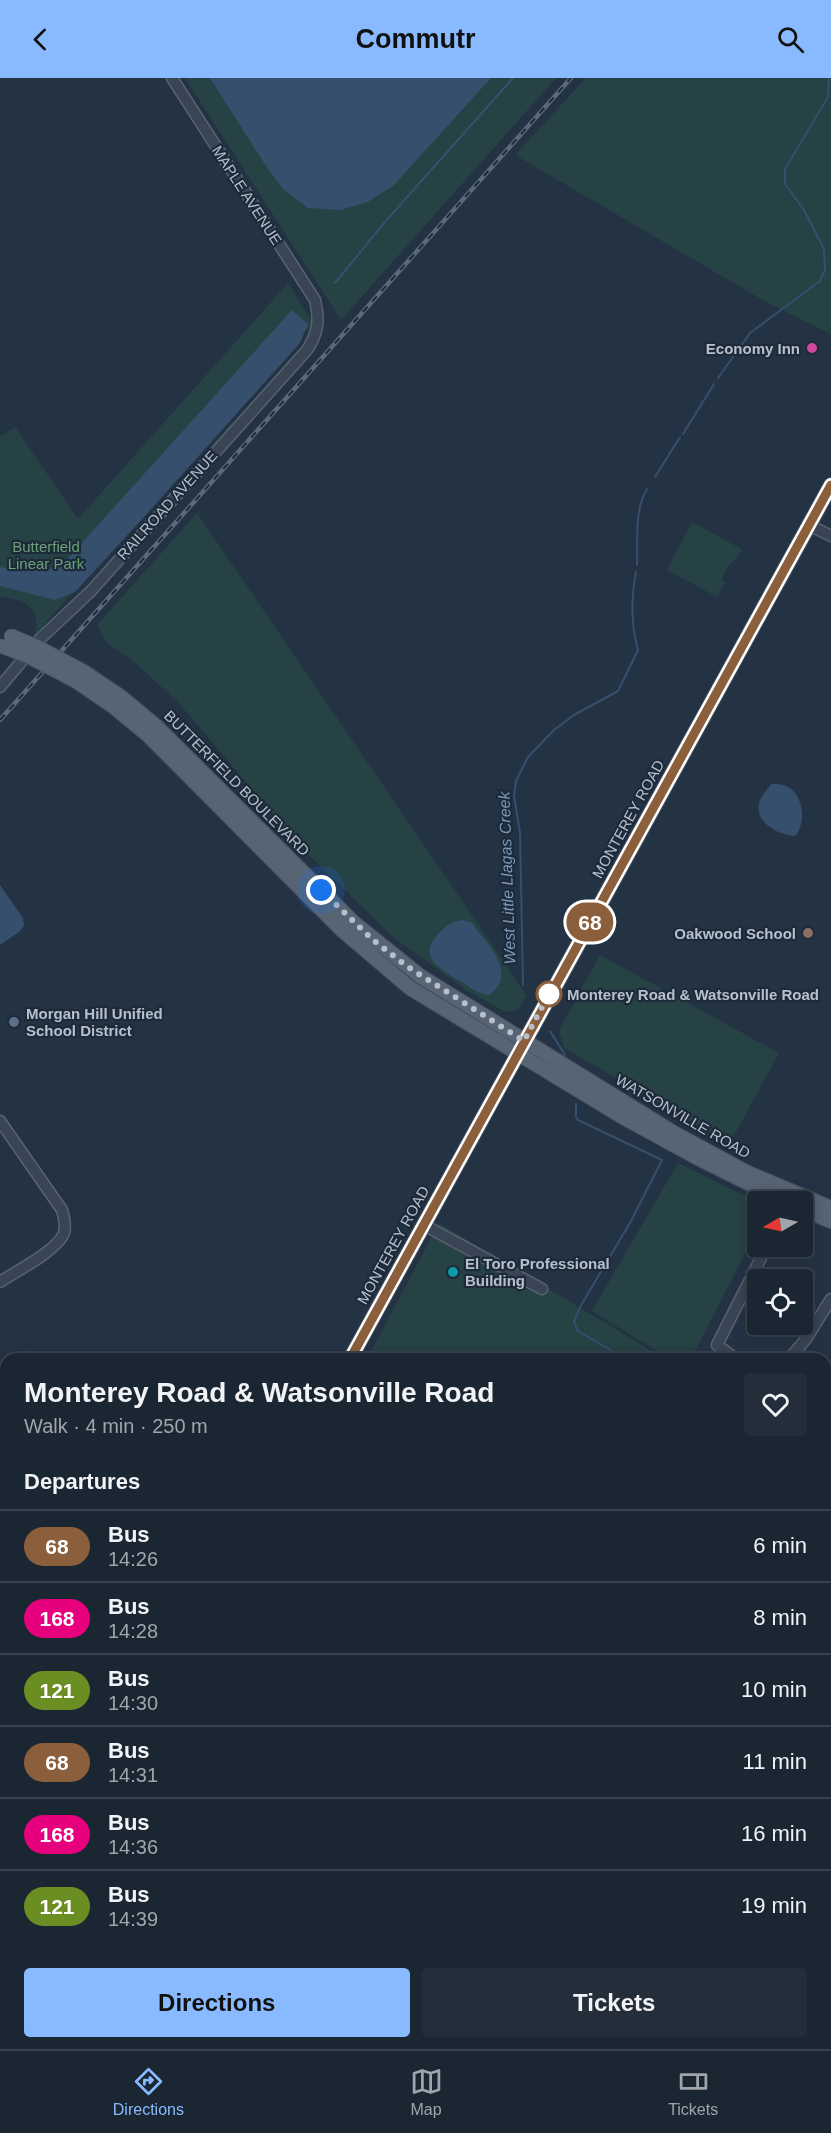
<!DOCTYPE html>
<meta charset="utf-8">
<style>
body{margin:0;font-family:Arial,sans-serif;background:#242e3b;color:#f1f3f6;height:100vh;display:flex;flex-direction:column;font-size:22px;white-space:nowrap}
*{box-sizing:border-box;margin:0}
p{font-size:20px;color:#a0a5ac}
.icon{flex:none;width:33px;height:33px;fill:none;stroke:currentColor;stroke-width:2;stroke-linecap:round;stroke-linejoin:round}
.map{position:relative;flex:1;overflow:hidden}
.details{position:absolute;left:0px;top:1275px;width:831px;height:696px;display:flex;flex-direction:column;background:#1b2633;border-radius:18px 18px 0 0;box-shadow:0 3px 15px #0003,0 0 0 2px #39434e}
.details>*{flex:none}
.badge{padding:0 12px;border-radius:20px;font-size:21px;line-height:39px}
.needle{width:39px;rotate:261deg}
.controls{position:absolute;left:747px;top:1113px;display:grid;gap:12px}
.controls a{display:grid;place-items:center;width:66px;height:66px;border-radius:6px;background:#1b2633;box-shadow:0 3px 15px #0003,0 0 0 2px #39434e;font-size:30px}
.you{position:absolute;width:30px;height:30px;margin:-15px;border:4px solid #fff;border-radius:50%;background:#1a73e8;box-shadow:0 0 0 9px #1a73e833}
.map>.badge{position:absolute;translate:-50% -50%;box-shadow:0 0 0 3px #fff}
h2{padding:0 24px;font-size:22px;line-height:54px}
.round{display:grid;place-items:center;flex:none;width:63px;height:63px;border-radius:6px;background:#242e3b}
.head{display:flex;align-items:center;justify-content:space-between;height:102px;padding:0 24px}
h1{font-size:28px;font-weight:700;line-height:45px}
.primary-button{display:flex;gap:12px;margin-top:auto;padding:12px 24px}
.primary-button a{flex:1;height:69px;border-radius:6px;background:#89baff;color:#111;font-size:24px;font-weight:700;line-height:69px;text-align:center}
.primary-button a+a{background:#242e3b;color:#f1f3f6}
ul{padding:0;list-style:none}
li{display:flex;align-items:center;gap:18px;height:72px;padding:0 24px;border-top:2px solid #39434e}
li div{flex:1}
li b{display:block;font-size:22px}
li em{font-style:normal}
li .badge{min-width:66px;font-weight:700;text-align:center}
header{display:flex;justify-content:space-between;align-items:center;height:78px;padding:0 24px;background:#89baff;color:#111;font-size:27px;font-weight:700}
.menu{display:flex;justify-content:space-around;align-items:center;height:84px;border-top:2px solid #39434e;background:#1b2633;font-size:16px;color:#a0a5ac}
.menu a{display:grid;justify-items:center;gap:3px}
.menu .current{color:#89baff}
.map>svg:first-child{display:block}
.green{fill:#264245}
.water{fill:#364f6d}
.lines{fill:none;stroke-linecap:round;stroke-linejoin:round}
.stream{stroke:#364f6d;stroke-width:2}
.minor-casing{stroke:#576371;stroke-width:13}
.major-casing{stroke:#424e5d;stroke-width:16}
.minor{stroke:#394554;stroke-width:10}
.major{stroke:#576474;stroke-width:14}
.rail-casing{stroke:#5a697b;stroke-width:4.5}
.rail{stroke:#1d2a39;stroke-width:2;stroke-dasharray:7;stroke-linecap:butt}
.major-bridge-casing{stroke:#424e5d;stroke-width:16;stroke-linecap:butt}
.major-bridge{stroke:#576474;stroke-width:14}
.line-casing{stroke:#fff;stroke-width:14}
.line{stroke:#8b5e3c;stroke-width:9}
.walk{stroke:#b6c0cd;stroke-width:6;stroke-dasharray:0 10.8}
.hotel-dot{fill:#d1479c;stroke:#1d2a39;stroke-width:2}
.education-dot{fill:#8d6e63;stroke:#1d2a39;stroke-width:2}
.stop-dot{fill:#fff;stroke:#8b5e3c;stroke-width:3}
.service-dot{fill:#5c6f8a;stroke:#1d2a39;stroke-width:2}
.culture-dot{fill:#0f9aa8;stroke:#1d2a39;stroke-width:2}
.labels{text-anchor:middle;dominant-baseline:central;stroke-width:4.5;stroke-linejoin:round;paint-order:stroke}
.street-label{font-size:15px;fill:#b6c0cd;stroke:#1d2a39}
.poi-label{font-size:15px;font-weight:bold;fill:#b6c0cd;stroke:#1d2a39;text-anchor:end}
.park-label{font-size:15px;fill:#6ba176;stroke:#1d2a39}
.stop-label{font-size:15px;font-weight:bold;fill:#b6c0cd;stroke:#1d2a39;text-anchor:start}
.water-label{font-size:16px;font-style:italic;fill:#7b97b7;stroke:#1d2a39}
</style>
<header><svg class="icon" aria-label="back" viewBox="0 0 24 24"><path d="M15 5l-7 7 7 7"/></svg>Commutr<svg class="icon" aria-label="search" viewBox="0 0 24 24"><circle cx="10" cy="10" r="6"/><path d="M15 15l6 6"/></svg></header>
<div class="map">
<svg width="831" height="1971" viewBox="0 0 831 1971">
<rect width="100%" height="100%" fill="#243344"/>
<!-- green -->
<g class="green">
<path d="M185,0H556L341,242Z"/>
<path d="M586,0H831V256L768,225L515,77Z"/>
<path d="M288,205L313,245L33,559L37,549L34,532L22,523L0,518V359L15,349L78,441Z"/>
<path d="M197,435L527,918L518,932L505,934L466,912L393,859L303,771L177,623L133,583L106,564L97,547Z"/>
<path d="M692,444L743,472L728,489L721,502L725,505L717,519L667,492Z"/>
<path d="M600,877L779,975L731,1063L691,1043L564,970L559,952Z"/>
<path d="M678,1085L757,1124V1152L691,1281H670L592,1233Z"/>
<path d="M439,1145L665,1281H367Z"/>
<path d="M831,1296V1400L825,1411V1301Z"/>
<path d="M14,1965H366L365,1971H16Z"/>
<path d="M515,1965H606L614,1971H520Z"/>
</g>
<!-- water -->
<g class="water">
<path d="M210,0H491L394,107L368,124L340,132L308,130L283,111L266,88Z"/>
<path d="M292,232L308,246L300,265L144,439L75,514L55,522L0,508V489C20,493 42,494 61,488Z"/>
<path d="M771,706C778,706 784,706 790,710C804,720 806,746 795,758C778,757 752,744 760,722C762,717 768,711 771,706Z"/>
<path d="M0,807L23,840L24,848L19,854L0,867Z"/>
<path d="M464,842L472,845C487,866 519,895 489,917C476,915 467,907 455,900C435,888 418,876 440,854C447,846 453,843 464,842Z"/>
</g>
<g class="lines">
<!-- stream -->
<g class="stream">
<path d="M335,205L384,145L513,0"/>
<path d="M718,300L750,255L820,203L825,192L824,171L804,132L785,106V91L828,19L829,0"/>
<path d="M683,356L714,306"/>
<path d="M655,399L680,359"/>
<path d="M637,487C638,463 634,432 647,411"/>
<path d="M523,907L520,755L514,718L516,703L528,679L554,652L574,637L618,613L638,572C631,547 631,520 636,494"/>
<path d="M550,953L565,977"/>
<path d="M576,1026V1039L578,1042L662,1082L631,1143L580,1229L574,1244L578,1253L626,1281"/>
<path d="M559,1965L566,1971"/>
<path d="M86,1971H158"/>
<path d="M356,1971L365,1967"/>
</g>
<defs>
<g id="minor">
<path d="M809,447L831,458"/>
<path d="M0,609L41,560L91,513L307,272C318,255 320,242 315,222L172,0"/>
<path d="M0,1043L62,1132C64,1139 66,1148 64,1155C57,1173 16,1193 0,1204"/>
<path d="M424,1147L542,1211"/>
<path d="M736,1281L717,1267L767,1168"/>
<path d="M789,1281L806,1261L831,1221"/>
<path d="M825,1426L831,1415"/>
<path d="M0,1476L6,1485"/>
<path d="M825,1487L831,1490"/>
<path d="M825,1633L831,1623"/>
<path d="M825,1839L831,1828"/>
<path d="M0,1955L6,1971"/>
<path d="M496,1965V1971"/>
<path d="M378,1971V1965"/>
<path d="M755,1971L758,1965"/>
</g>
<g id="major">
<path d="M84,594L121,619L157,649L353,844L420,898L674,1055L746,1094L831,1130"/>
<path d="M76,603L114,629L148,657L343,853L410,910L621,1038L696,1079L786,1124"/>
<path d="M802,1131L831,1143"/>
<path d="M350,1281L831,407"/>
<path d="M0,1815L6,1809"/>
<path d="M0,1838L6,1832"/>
</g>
</defs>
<!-- minor casing -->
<use href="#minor" class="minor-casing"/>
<!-- major casing -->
<use href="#major" class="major-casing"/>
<!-- minor -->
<use href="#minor" class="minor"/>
<!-- major -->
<use href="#major" class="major"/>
<defs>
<path id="rail" d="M0,642L571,0"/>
</defs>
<!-- rail casing -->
<use href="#rail" class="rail-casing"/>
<!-- rail -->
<use href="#rail" class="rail"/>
<defs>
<g id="major-bridge">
<path d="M11,558L37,569L84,594"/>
<path d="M2,568L28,578L76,603"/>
</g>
</defs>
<!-- major-bridge casing -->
<use href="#major-bridge" class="major-bridge-casing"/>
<!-- major-bridge -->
<use href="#major-bridge" class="major-bridge"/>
</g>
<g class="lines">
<defs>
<path id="line" d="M350,1281L831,407"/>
</defs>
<!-- line casing -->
<use href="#line" class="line-casing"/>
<!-- line -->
<use href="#line" class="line"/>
<!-- walk -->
<path class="walk" d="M321,812L373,862L408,889L524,963L549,916"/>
</g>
<!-- markers -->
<circle class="hotel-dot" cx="812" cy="270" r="6"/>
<circle class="education-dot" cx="808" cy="855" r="6"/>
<circle class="stop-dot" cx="549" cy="916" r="12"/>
<circle class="service-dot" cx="14" cy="944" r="6"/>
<circle class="culture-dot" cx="453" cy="1194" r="6"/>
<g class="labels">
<!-- street labels -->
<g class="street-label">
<text transform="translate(247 117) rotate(57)">MAPLE AVENUE</text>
<text transform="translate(167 427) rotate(-48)">RAILROAD AVENUE</text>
<text transform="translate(237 705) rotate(45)">BUTTERFIELD BOULEVARD</text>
<text transform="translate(628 741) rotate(-61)">MONTEREY ROAD</text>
<text transform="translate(683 1038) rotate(30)">WATSONVILLE ROAD</text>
<text transform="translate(393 1167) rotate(-61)">MONTEREY ROAD</text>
</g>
<!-- poi labels -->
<g class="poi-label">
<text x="800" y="270">Economy Inn</text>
<text x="796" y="855">Oakwood School</text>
<text x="26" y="935" text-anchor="start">Morgan Hill Unified<tspan x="26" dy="17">School District</tspan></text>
<text x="465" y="1185" text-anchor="start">El Toro Professional<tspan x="465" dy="17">Building</tspan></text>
</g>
<!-- park labels -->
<g class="park-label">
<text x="46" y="468">Butterfield<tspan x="46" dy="17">Linear Park</tspan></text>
</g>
<!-- stop labels -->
<g class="stop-label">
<text x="567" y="916">Monterey Road &amp; Watsonville Road</text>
</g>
<!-- water labels -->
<g class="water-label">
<text transform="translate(507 800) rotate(-92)">West Little Llagas Creek</text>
</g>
</g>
</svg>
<div class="controls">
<a><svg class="needle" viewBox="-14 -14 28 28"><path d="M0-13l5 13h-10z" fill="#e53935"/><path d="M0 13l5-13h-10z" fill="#a0a5ac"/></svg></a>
<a><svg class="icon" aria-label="locate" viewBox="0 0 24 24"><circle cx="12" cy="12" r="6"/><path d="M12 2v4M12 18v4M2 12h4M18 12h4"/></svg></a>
</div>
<div class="you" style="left:321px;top:812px"></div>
<b class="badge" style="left:590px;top:844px;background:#8b5e3c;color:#fff">68</b>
<section class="details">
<div class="head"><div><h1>Monterey Road &amp; Watsonville Road</h1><p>Walk · 4 min · 250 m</p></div><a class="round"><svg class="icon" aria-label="heart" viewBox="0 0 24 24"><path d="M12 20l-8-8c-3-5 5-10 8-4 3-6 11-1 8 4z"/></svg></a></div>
<h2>Departures</h2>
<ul>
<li><span class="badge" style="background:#8b5e3c;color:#fff">68</span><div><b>Bus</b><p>14:26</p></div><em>6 min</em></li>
<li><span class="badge" style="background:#e6007e;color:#fff">168</span><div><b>Bus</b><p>14:28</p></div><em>8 min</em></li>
<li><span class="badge" style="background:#6b8e23;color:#fff">121</span><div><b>Bus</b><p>14:30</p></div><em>10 min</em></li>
<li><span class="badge" style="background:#8b5e3c;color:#fff">68</span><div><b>Bus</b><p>14:31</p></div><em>11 min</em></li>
<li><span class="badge" style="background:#e6007e;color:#fff">168</span><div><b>Bus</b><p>14:36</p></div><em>16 min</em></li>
<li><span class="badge" style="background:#6b8e23;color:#fff">121</span><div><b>Bus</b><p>14:39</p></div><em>19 min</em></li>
</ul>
<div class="primary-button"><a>Directions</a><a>Tickets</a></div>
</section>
</div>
<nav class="menu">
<a class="current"><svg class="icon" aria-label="directions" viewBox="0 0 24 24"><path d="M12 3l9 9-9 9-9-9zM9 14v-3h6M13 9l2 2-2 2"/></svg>Directions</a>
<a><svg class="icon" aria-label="map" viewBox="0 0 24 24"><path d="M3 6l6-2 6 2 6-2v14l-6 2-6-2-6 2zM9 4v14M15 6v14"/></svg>Map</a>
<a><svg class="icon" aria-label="tickets" viewBox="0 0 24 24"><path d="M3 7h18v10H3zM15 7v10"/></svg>Tickets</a>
</nav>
